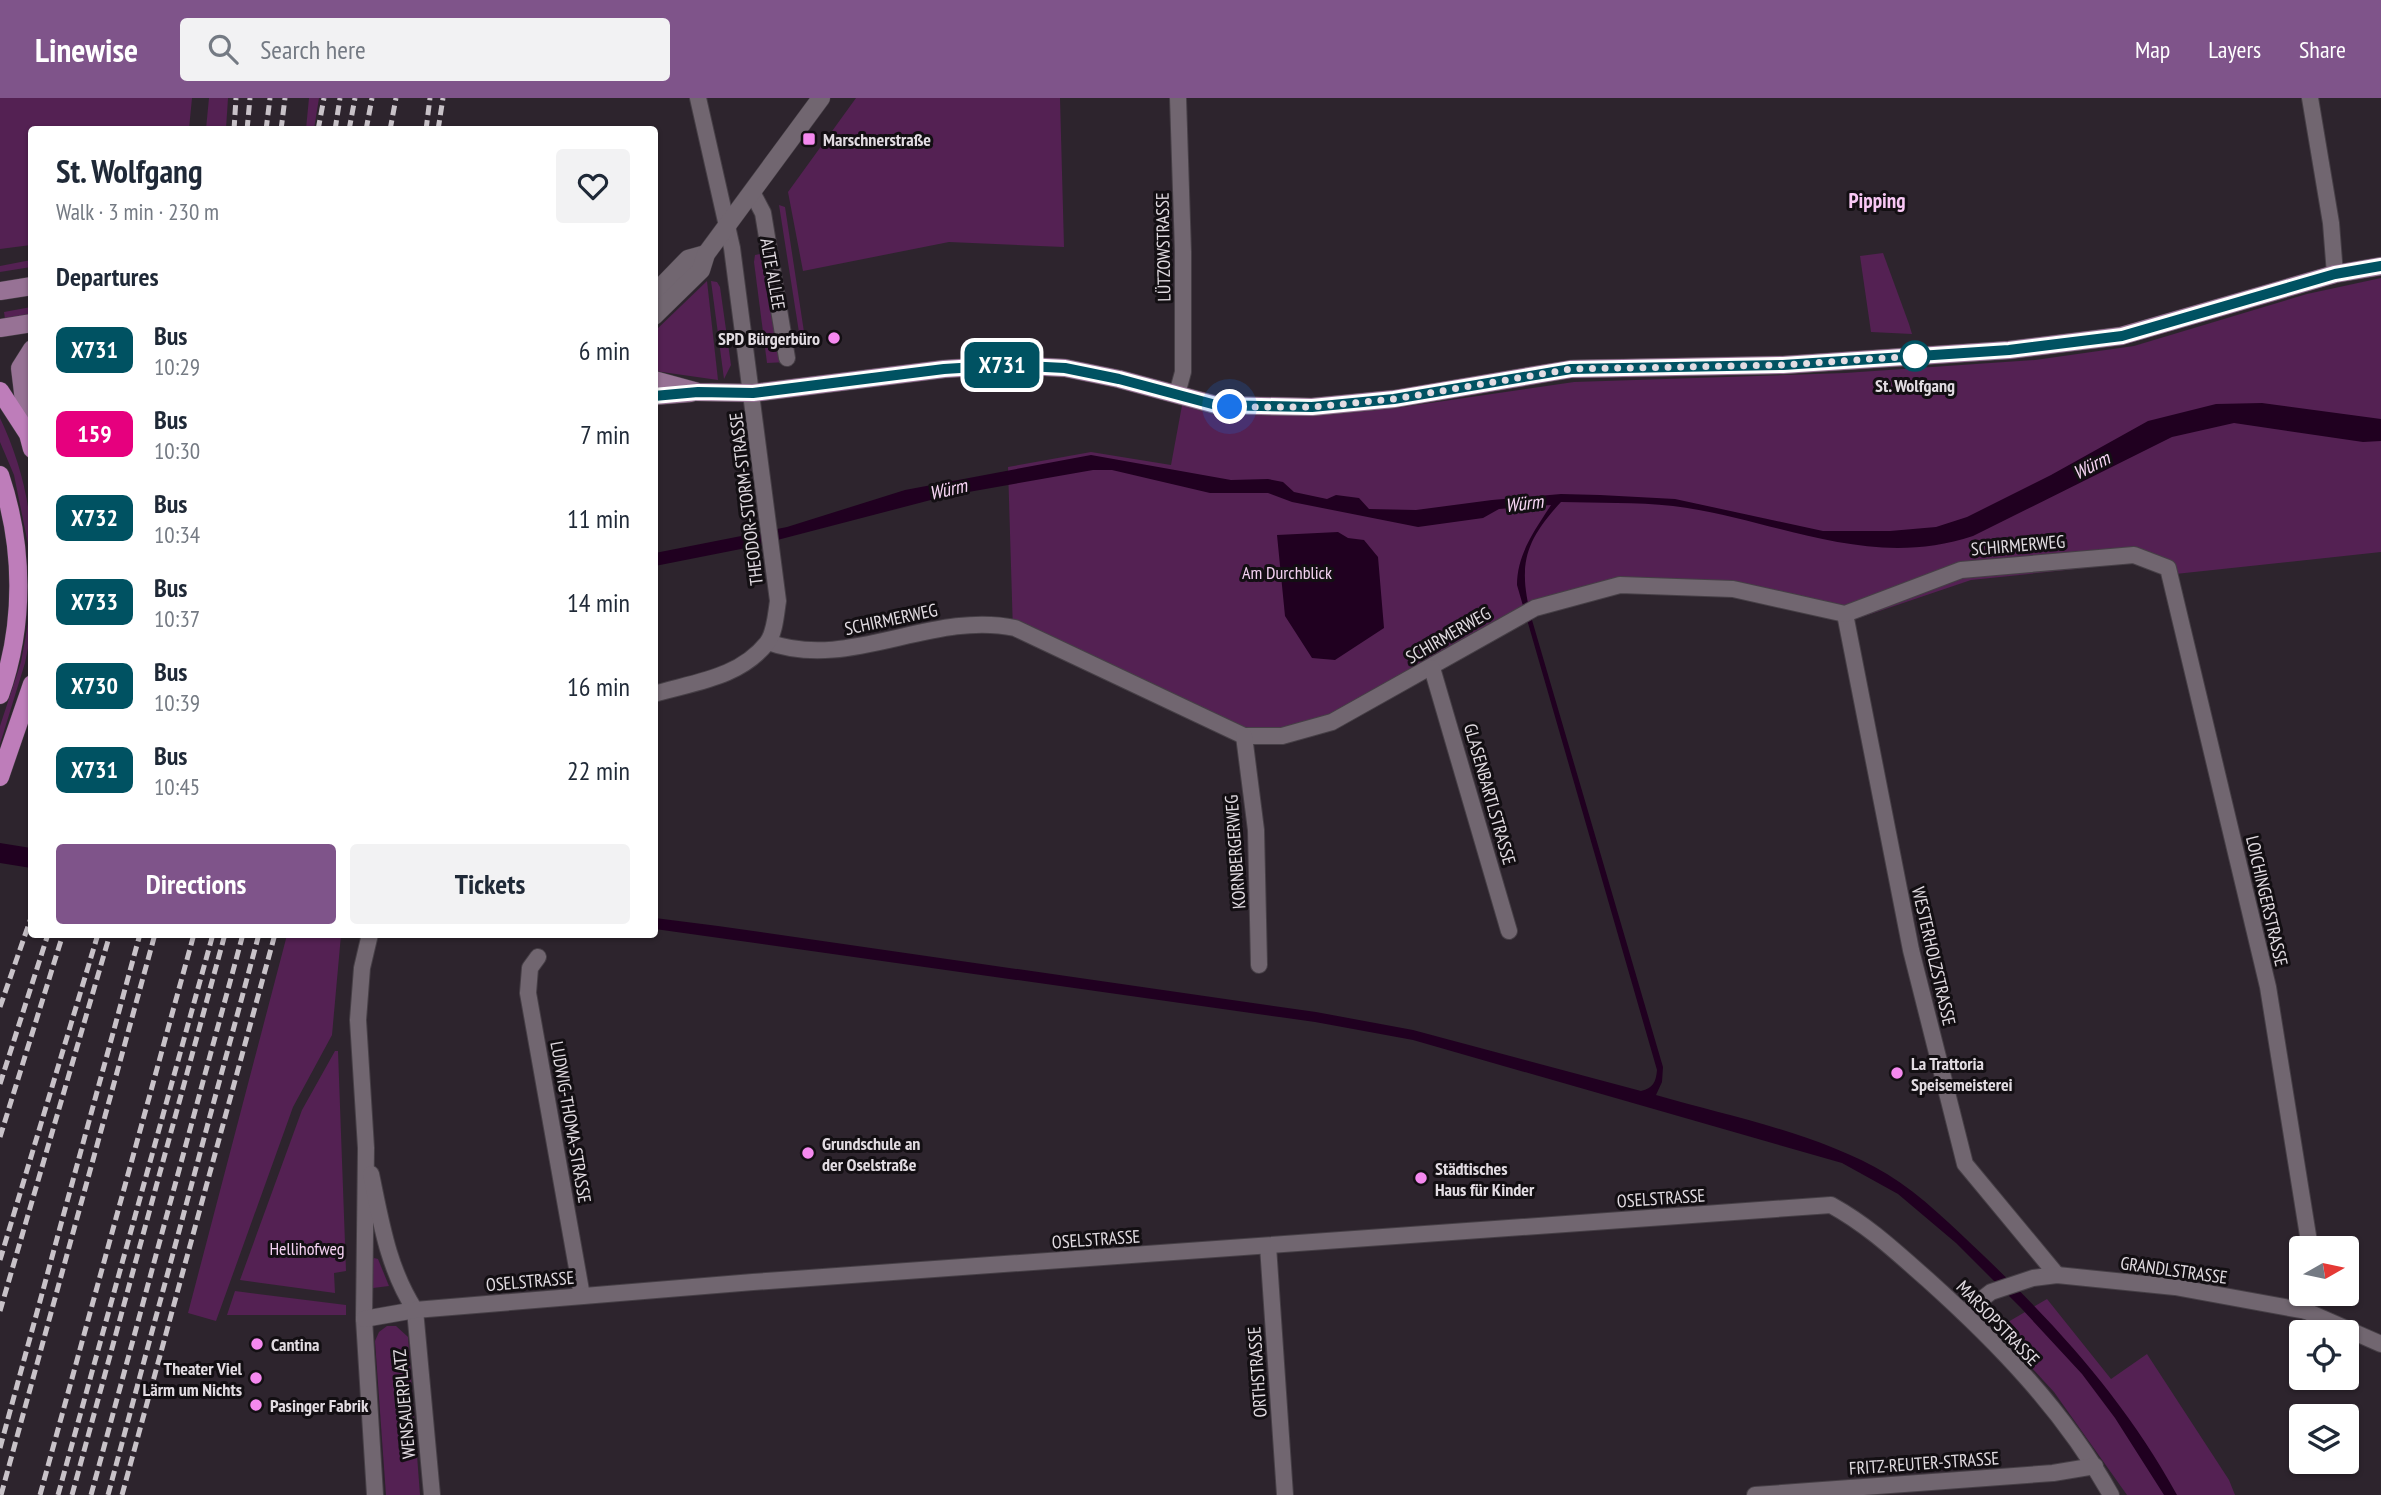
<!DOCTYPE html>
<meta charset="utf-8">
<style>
body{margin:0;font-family:"PT Sans Narrow",sans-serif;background:#f2f2f3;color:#1f2937;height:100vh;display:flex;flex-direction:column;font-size:26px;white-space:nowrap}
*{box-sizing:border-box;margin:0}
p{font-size:23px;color:#747a83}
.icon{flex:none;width:38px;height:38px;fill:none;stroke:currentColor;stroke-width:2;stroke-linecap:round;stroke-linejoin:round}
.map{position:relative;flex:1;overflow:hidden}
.sheet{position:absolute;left:28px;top:28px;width:630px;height:812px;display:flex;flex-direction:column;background:#fff;border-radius:7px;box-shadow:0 2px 5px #0004}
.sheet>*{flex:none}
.badge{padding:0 14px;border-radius:10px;font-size:24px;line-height:46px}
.needle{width:46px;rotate:81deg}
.buttons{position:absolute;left:2289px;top:1138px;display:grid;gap:14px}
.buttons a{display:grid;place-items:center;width:70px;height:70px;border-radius:7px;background:#fff;box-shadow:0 2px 5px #0004;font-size:35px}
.you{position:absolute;width:35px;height:35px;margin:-18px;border:5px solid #fff;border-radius:50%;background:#1a73e8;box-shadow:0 0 0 10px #1a73e833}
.map>.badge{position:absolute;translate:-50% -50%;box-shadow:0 0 0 4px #fff}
h2{padding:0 28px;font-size:26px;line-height:63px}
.round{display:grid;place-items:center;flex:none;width:74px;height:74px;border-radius:7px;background:#f2f2f3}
.headline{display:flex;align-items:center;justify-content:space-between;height:119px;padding:0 28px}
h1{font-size:33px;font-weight:800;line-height:52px}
.primary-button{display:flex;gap:14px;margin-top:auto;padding:14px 28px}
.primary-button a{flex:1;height:80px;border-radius:7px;background:#7f548a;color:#fff;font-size:28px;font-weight:800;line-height:80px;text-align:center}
.primary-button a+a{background:#f2f2f3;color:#1f2937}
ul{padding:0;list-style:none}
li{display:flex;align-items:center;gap:21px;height:84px;padding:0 28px}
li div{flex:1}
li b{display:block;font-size:26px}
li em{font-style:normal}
li .badge{min-width:77px;font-weight:700;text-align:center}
header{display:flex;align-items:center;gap:42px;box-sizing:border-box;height:98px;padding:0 35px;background:#7f548a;color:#fff}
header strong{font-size:33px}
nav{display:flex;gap:38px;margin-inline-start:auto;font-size:24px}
.search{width:490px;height:63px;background:#f2f2f3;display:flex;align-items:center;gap:18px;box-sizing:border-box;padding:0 24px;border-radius:7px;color:#747a83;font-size:26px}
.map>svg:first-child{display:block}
.green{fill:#542153}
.water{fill:#200020}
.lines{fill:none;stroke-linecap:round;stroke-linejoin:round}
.minor-casing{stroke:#463f46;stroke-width:18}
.tertiary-casing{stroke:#463f46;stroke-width:19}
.secondary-casing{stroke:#463f46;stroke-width:19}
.primary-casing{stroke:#463f46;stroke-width:19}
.minor{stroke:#716670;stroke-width:16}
.tertiary{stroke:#716670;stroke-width:18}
.secondary{stroke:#977295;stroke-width:18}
.primary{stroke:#be7dba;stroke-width:18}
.rail{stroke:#c8c2c8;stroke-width:5;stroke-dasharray:10 5;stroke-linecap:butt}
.line-casing{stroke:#fff;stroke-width:16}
.line{stroke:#005262;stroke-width:10}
.walk{stroke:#e2dce2;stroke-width:7;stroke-dasharray:0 12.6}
.poi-dot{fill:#f589ef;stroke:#130f13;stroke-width:2.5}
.stop-dot{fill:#fff;stroke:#005262;stroke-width:3.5}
.labels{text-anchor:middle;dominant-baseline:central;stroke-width:6;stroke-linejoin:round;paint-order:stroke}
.poi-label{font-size:18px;font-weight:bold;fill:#e2dce2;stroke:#130f13;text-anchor:start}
.street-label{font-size:18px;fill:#e2dce2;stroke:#130f13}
.stop-label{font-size:18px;font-weight:bold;fill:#e2dce2;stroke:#130f13}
.park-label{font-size:18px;fill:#f5d2f2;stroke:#130f13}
.water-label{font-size:19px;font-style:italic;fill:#f9d7f6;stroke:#130f13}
.quarter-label{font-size:21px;font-weight:bold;fill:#f9c8f5;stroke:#130f13}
</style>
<header>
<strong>Linewise</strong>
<div class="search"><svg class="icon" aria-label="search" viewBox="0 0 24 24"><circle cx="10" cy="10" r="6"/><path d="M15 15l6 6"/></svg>Search here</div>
<nav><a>Map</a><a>Layers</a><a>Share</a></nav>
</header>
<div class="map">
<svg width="2381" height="1397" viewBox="0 0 2381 1397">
<rect width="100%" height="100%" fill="#2d242d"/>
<!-- green -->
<g class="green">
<path d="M0,0H192L189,31L32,32L31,147L0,151Z"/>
<path d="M209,0H228L226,31H206Z"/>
<path d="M309,0H319L314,31H306Z"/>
<path d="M856,0H1060L1064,149L949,144L803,173L788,94Z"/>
<path d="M779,107L785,109L806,247H801Z"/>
<path d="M765,155L787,264L767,265L754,164L755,157Z"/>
<path d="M1883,155L1909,226L1912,236L1871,234L1860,158Z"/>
<path d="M31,162V169L0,174V168Z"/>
<path d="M2381,180V454L2166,477L2133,465L1971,482L1847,524L1732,498L1614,493L1544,513L1329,630L1242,639L1013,534L1008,369L1091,354L1171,367L1183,302L1310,317L1396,310L1574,284L1845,275L2035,262L2134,248L2307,196Z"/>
<path d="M707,183L718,282L655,273V233Z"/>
<path d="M711,183L717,184L720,189L731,267L724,281Z"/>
<path d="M31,209V216L5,221L4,214Z"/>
<path d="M0,320C19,360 32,407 31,451H29L14,377L0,344Z"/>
<path d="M28,525H31L32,530L25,565L0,646V628L21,564Z"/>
<path d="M287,837H341L332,937L293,1009L216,1223L188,1215Z"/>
<path d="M335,953H338L346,1173L334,1175L335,1195L240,1182L302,1012Z"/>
<path d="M374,1160L378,1161L389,1188L373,1190L371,1163Z"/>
<path d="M235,1193L346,1207V1217H227Z"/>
<path d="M2047,1201L2111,1281L2147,1256L2229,1382L2235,1397H2127L2054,1294L1996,1231Z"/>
<path d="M387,1228H396L408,1239L420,1397H386L375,1243L379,1234Z"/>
</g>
<!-- water -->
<g class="water">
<path d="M2262,305L2381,321V343L2363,344L2234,325L2172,339L1973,438C1867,473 1776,421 1673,408C1636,404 1598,405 1561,404C1523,445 1518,469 1532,522L1663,969L1662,984L1656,997C1732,1019 1818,1035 1887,1076C1922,1097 1954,1130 1984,1158C2060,1231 2126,1304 2177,1397H2164L2115,1320L2082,1276L2021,1210L1956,1145L1898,1096L1842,1065L1413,942L1315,924L655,831V820L718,828L1316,914L1413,932L1641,993C1653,990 1656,984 1657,972L1517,487C1517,456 1535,432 1551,407L1499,411L1483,420L1418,429L1292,404L1268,395H1210L1112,372H1093L946,398L751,449L655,468V455L787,429L905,392L1091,357L1231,382L1268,381L1283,384L1294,394L1327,401L1336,397L1359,400L1369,411L1416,412L1492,402L1561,396L1600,397L1675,401L1823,433H1890L1936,429L1967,419L2051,377L2148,323L2216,306Z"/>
<path d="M1338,434L1348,440L1364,442L1378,459L1384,530L1335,562L1312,560L1285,518L1277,437Z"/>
<path d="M0,745L31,750V770L0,765Z"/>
</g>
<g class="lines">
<defs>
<g id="minor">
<path d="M2310,0L2331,125L2335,176"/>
<path d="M752,94L763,115L787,260"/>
<path d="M1177,296L1183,274V154L1178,0"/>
<path d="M1845,516L1911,852L1965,1066L2057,1177"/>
<path d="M768,544C849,574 931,512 1015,530L1244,638H1282L1332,624L1535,510L1620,487L1733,491L1845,516L1961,472L2134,457L2168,470L2268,889L2310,1150"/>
<path d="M1432,570L1509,833"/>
<path d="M654,596C694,584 739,580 767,545C775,535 776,515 778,503L732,150L698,0"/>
<path d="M1244,638L1256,732L1259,867"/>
<path d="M370,836L362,870L358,922L366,1050L364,1221L375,1397"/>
<path d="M538,859L530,870L528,895L582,1198"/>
<path d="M371,1076C381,1124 388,1170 415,1212L432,1397"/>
<path d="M1268,1148L1285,1397"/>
<path d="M2306,1213L2309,1195"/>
<path d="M1964,1215L1991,1194L2033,1180L2057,1177L2175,1189L2306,1213L2381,1246"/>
<path d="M364,1221L415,1212L753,1184L1831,1107C1869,1128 1896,1154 1928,1182C1998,1245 2065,1314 2111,1397"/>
<path d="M1755,1397L2053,1375L2095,1368"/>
</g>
<g id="tertiary">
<path d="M654,196L688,161L706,156"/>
<path d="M654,218L701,172L706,156L821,0"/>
</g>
<g id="secondary">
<path d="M0,193L32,188"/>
<path d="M0,230L32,225"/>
<path d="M654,282L698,294L753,295L944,271L1008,267L1065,270L1119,281L1216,307L1312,309L1394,301L1571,271L1783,267L2009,252L2121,238L2335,176L2381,168"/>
<path d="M654,298L691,295"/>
<path d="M28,336L20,270L32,251"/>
</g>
<g id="primary">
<path d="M0,293L28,336L32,351"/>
<path d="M0,377C24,448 25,526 0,597"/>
<path d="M0,679L32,586"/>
</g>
</defs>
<!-- minor casing -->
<use href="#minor" class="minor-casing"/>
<!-- tertiary casing -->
<use href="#tertiary" class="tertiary-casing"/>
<!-- secondary casing -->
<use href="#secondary" class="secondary-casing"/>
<!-- primary casing -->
<use href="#primary" class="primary-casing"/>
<!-- minor -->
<use href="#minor" class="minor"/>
<!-- tertiary -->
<use href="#tertiary" class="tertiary"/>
<!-- secondary -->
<use href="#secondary" class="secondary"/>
<!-- primary -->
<use href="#primary" class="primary"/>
<!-- rail -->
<g class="rail">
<path d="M234,32L236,0"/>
<path d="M247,32L250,0"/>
<path d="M266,32L270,0"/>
<path d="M281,32L285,0"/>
<path d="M318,32L324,0"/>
<path d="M335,32L340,0"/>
<path d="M349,32L355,0"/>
<path d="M366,32L372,0"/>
<path d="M390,32L396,0"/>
<path d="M426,32L430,0"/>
<path d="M438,32L443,0"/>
<path d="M0,909L32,817"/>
<path d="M0,986L48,836"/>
<path d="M0,1039L63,836"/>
<path d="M0,1162L98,836"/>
<path d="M0,1213L110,836"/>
<path d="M0,1350L140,836"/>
<path d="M1,1397L155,836"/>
<path d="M40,1397L194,836"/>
<path d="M58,1397L213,836"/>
<path d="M72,1397L225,836"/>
<path d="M91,1397L243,836"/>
<path d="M108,1397L259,836"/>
<path d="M122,1397L275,836"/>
</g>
</g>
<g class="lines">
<defs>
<path id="line" d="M654,298L698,294L753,295L944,271L1008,267L1065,270L1119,281L1216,307L1312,309L1394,301L1571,271L1783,267L2009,252L2122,238L2335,176L2381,168"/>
</defs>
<!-- line casing -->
<use href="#line" class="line-casing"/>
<!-- line -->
<use href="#line" class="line"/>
<!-- walk -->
<path class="walk" d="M1230,309H1312L1394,301L1571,271L1783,267L1915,258"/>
</g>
<!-- markers -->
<g class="poi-dot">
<rect x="802" y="34" width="14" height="14" rx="3.5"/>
<circle cx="834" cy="240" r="7"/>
<circle cx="1897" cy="975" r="7"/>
<circle cx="808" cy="1055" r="7"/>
<circle cx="1421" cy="1080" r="7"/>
<circle cx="257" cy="1246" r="7"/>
<circle cx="256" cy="1280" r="7"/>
<circle cx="256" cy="1307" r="7"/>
</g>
<circle class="stop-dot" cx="1915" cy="258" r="14"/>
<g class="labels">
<!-- poi labels -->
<g class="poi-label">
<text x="823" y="41">Marschnerstraße</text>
<text x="820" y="240" text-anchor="end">SPD Bürgerbüro</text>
<text x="1911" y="965">La Trattoria<tspan x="1911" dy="21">Speisemeisterei</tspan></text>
<text x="822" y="1045">Grundschule an<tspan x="822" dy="21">der Oselstraße</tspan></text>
<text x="1435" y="1070">Städtisches<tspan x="1435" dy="21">Haus für Kinder</tspan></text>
<text x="271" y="1246">Cantina</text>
<text x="242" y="1270" text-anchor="end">Theater Viel<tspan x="242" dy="21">Lärm um Nichts</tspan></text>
<text x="270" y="1307">Pasinger Fabrik</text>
</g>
<!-- street labels -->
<g class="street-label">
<text transform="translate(1163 149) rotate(-91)">LÜTZOWSTRASSE</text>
<text transform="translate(773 176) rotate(80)">ALTE ALLEE</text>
<text transform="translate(746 401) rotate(-97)">THEODOR-STORM-STRASSE</text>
<text transform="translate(2018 447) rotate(-5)">SCHIRMERWEG</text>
<text transform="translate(891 521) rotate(-12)">SCHIRMERWEG</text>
<text transform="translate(1448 537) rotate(-30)">SCHIRMERWEG</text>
<text transform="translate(1490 696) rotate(74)">GLASENBARTLSTRASSE</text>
<text transform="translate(1235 754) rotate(-94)">KORNBERGERWEG</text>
<text transform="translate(2267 803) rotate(77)">LOICHINGERSTRASSE</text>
<text transform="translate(1934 858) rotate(77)">WESTERHOLZSTRASSE</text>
<text transform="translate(571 1024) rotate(80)">LUDWIG-THOMA-STRASSE</text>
<text transform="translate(1661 1100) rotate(-4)">OSELSTRASSE</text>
<text transform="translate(1096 1141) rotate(-4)">OSELSTRASSE</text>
<text transform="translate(2174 1172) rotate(8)">GRANDLSTRASSE</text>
<text transform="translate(530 1183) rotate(-5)">OSELSTRASSE</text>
<text transform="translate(1998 1225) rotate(46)">MARSOPSTRASSE</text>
<text transform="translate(1257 1274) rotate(-94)">ORTHSTRASSE</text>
<text transform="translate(404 1306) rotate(-95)">WENSAUERPLATZ</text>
<text transform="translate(1924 1365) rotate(-4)">FRITZ-REUTER-STRASSE</text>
</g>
<!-- stop labels -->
<g class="stop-label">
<text x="1915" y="287">St. Wolfgang</text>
</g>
<!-- park labels -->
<g class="park-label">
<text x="1287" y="474">Am Durchblick</text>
<text x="307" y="1150">Hellihofweg</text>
</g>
<!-- water labels -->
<g class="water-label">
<text transform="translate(2091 367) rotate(-27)">Würm</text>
<text transform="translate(948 391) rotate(-13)">Würm</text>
<text transform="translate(1524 405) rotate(-7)">Würm</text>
</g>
<!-- quarter labels -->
<g class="quarter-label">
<text x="1877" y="102">Pipping</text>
</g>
</g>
</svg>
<div class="buttons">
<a><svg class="needle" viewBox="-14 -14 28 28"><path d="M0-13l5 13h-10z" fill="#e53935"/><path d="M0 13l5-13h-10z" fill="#747a83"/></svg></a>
<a><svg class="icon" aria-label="locate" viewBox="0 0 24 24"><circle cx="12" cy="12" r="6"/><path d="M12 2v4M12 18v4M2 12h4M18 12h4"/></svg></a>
<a><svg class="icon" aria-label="layers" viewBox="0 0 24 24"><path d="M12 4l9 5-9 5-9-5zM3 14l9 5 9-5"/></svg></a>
</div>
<div class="you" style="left:1230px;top:309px"></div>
<b class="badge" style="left:1002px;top:267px;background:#005262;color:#fff">X731</b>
<section class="sheet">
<div class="headline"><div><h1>St. Wolfgang</h1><p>Walk · 3 min · 230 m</p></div><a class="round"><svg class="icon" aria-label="heart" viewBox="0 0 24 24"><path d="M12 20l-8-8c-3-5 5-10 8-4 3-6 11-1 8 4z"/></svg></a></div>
<h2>Departures</h2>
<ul>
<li><span class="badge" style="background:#005262;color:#fff">X731</span><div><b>Bus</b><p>10:29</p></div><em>6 min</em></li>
<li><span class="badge" style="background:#e6007e;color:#fff">159</span><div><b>Bus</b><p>10:30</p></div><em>7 min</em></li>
<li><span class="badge" style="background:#005262;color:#fff">X732</span><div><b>Bus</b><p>10:34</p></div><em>11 min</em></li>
<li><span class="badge" style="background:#005262;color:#fff">X733</span><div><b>Bus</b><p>10:37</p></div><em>14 min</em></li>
<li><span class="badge" style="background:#005262;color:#fff">X730</span><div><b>Bus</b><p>10:39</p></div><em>16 min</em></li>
<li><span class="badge" style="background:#005262;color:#fff">X731</span><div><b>Bus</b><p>10:45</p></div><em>22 min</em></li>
</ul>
<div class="primary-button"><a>Directions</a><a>Tickets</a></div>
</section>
</div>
